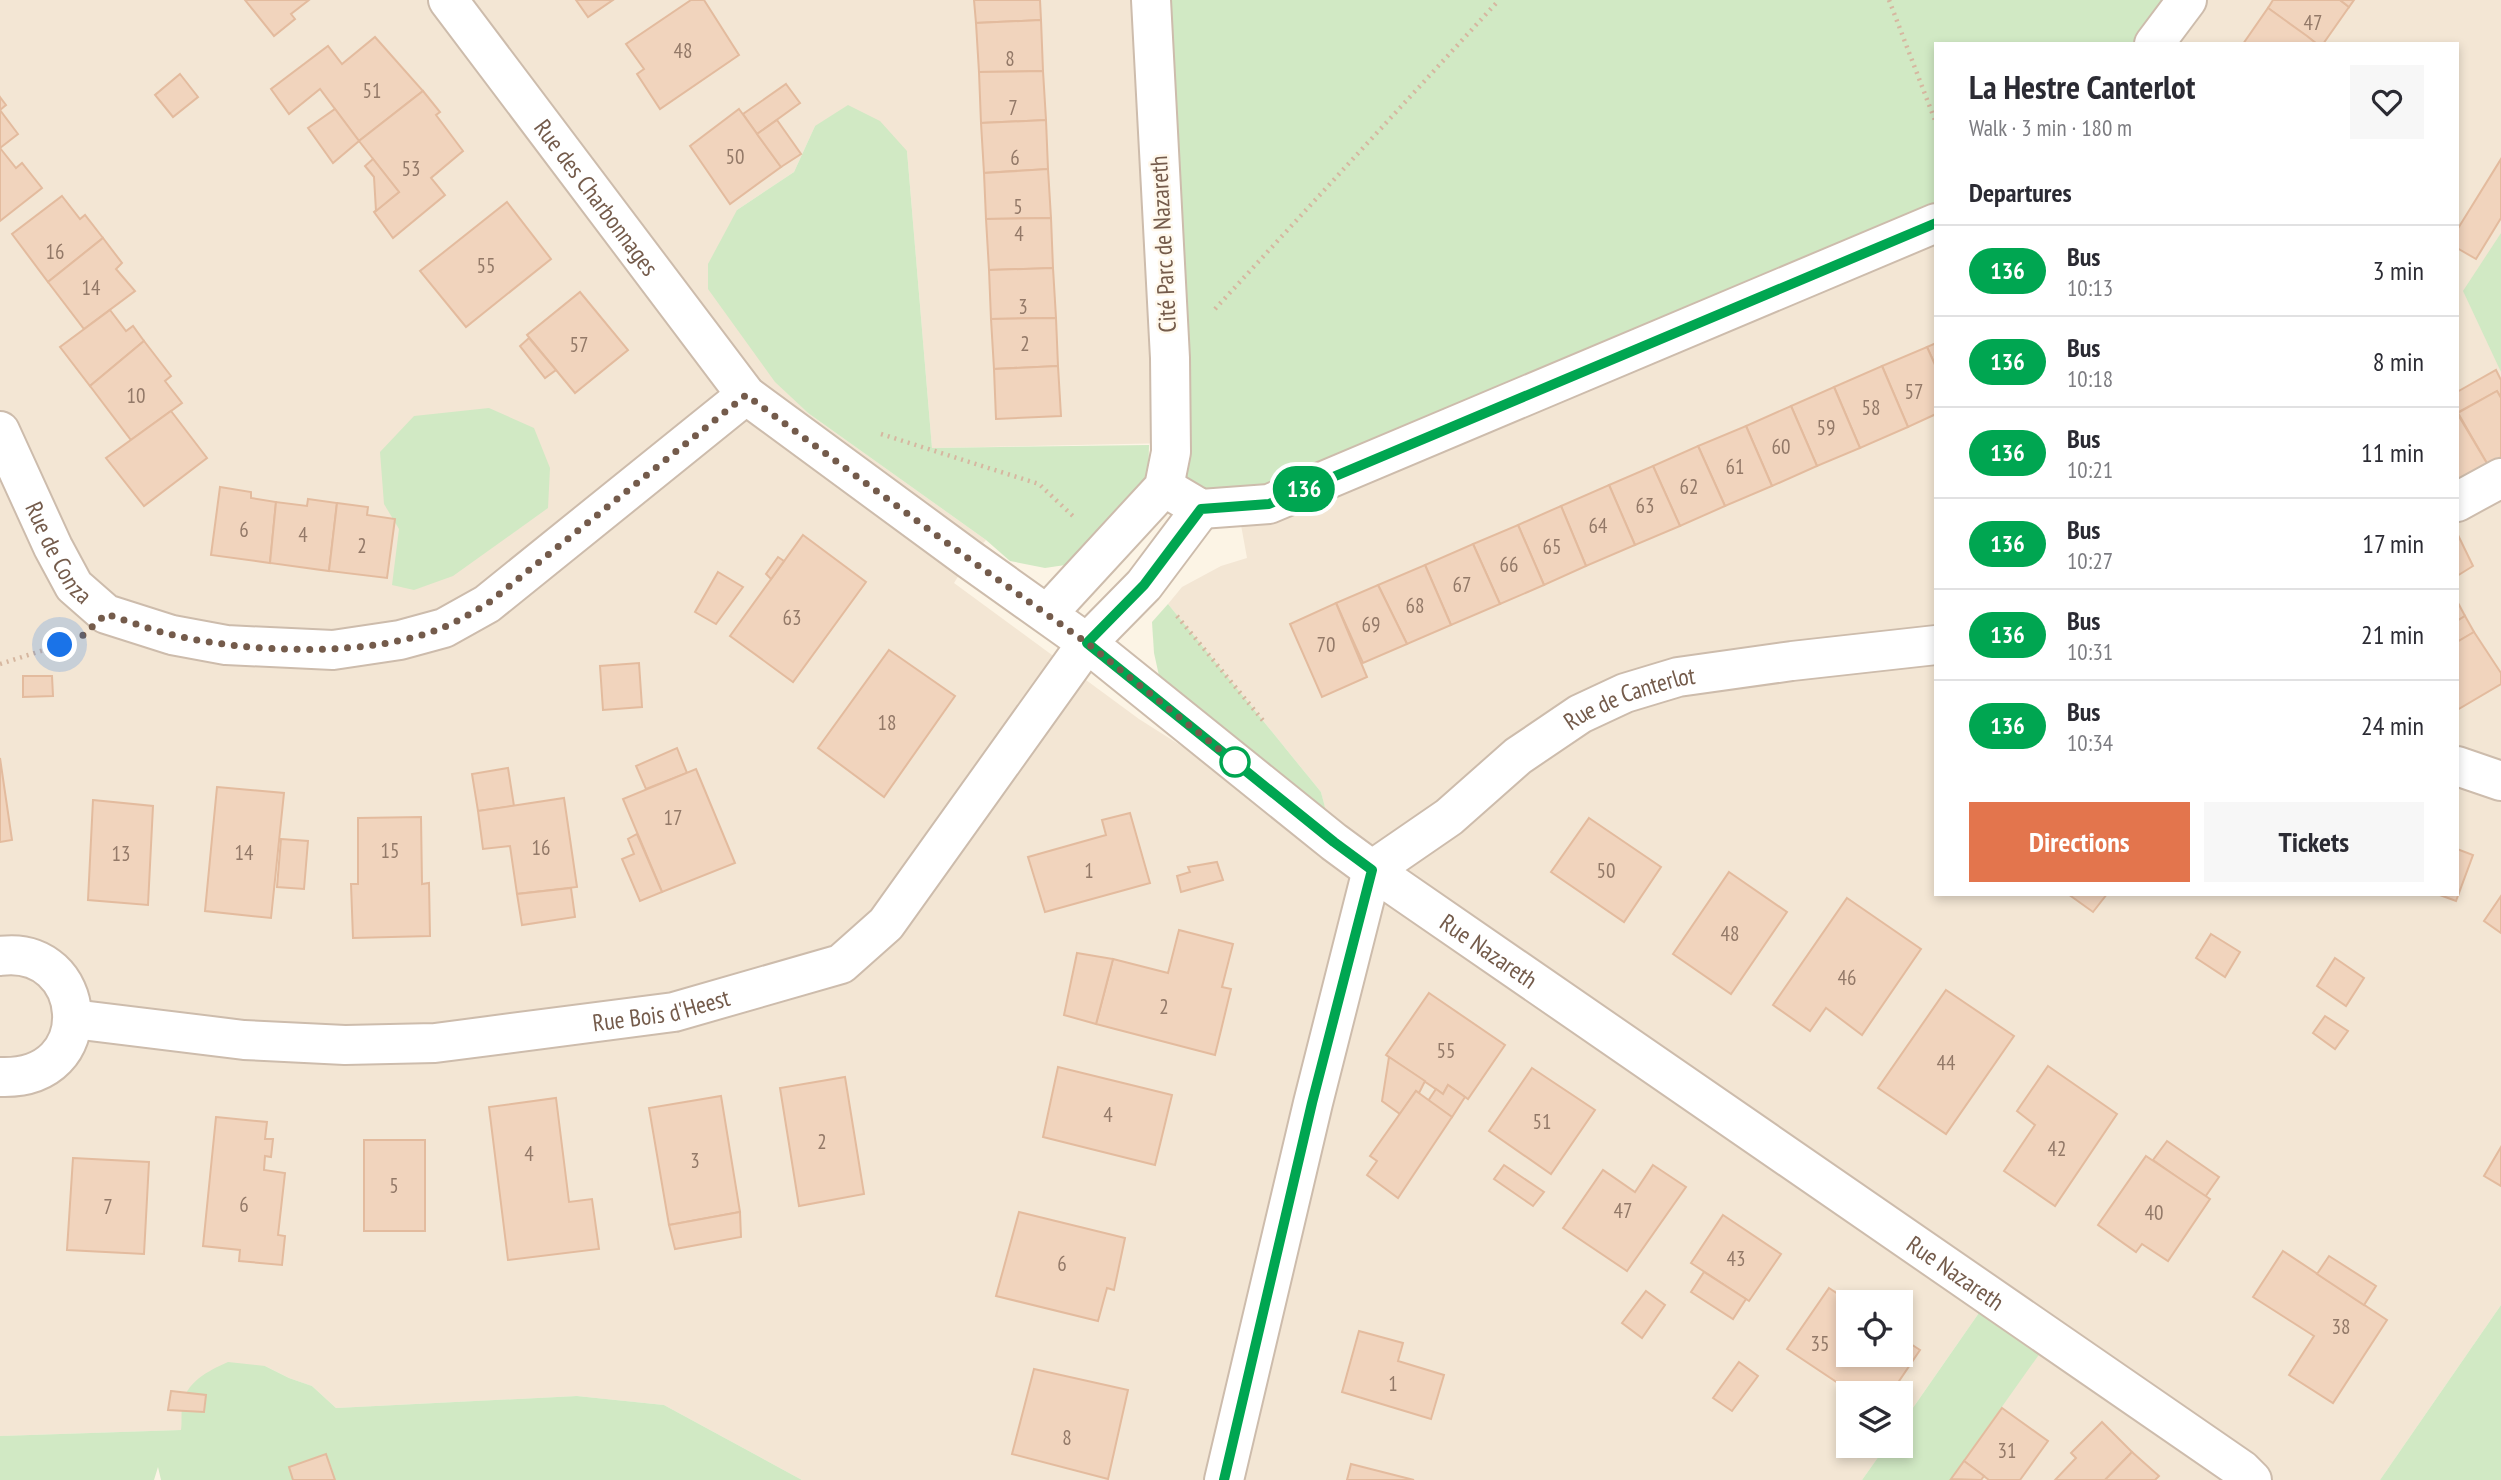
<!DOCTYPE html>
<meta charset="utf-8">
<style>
body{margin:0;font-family:"PT Sans Narrow",sans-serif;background:#f7f7f7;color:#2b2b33;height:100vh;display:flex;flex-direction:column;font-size:26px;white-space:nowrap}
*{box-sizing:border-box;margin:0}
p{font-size:23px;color:#7c7c81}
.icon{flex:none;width:38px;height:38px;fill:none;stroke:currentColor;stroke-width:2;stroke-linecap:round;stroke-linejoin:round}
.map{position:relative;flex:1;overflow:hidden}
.side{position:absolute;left:1934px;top:42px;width:525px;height:854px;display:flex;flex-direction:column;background:#fff;border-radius:0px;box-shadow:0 4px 10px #0003}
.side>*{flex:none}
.badge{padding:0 14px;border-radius:23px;font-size:24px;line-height:46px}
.controls{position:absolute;left:1836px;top:1290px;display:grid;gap:14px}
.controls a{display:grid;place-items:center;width:77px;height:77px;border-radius:0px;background:#fff;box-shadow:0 4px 10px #0003;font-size:35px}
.you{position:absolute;width:35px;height:35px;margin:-18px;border:5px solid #fff;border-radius:50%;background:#1a73e8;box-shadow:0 0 0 10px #1a73e833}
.map>.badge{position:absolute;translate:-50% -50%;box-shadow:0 0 0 4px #fff}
h2{padding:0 35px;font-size:26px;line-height:63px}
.round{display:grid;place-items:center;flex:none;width:74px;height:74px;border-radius:0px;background:#f7f7f7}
.head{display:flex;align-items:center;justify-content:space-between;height:119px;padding:0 35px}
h1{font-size:33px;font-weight:700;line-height:52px}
.cta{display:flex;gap:14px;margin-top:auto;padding:14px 35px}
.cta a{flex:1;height:80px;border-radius:0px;background:#e3754d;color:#fff;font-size:28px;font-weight:700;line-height:80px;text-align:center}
.cta a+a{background:#f7f7f7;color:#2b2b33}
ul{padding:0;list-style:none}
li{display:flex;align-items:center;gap:21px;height:91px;padding:0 35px;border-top:2px solid #e1e1e2}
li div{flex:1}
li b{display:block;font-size:26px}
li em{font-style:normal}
li .badge{min-width:77px;font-weight:700;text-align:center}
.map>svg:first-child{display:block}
.residential{fill:#f3e6d4;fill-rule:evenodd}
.green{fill:#d1e9c4}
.building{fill:#f1d4bd;stroke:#e3bb9e;stroke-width:2}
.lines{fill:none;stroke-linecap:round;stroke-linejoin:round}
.minor-casing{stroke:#cdbcac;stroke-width:42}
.path{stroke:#d6b7a0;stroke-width:4.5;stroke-dasharray:2 5;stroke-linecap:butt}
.minor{stroke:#fff;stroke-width:38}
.line-casing{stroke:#fff;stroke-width:16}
.line{stroke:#00a651;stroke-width:10}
.walk{stroke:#745b4b;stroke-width:7;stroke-dasharray:0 12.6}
.stop-dot{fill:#fff;stroke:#00a651;stroke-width:3.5}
.labels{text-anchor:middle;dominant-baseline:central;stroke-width:5;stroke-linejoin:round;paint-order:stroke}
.number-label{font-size:21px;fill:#937968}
.street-label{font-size:24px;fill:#745b4b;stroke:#fff8eb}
</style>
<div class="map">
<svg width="2501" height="1480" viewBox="0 0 2501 1480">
<rect width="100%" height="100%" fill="#fcf4e5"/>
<!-- residential -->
<path class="residential" d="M0,0H1149L1172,443L932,448L907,151L815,126L794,172L737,210L784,390L808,413L986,540L969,559L954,583L1139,719L1333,842L1321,792L1168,604L1182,587L1221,566L1247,558L1239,514L1935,223L1936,894H2457V44H2146L2178,0H2501V1305L2380,1480H1950L1992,1419L1990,1297L1901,1425L1900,1393H1848V1446H1886L1862,1480H802L664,1405L577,1396L336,1408L312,1386L289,1378L265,1366L182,1405V1430L0,1436ZM1848,1302H1900V1354H1848Z"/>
<!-- green -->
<g class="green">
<path d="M1149,0H2178L2146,44H1936L1935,223L1189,527Z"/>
<path d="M848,105L880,121L907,151L932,448L1149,445L1148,486L1072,564L1045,568L1010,561L986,540L808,413L775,382L708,289V264L737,210L794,172L815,126Z"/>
<path d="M2501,233V372L2463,291Z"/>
<path d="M489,408L534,428L550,468L548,508L453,576L414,590L392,585L399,529L384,504L380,452L414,416Z"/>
<path d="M1168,604L1321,792L1334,842L1161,685L1154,653L1152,622Z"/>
<path d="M1990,1297L2050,1339L1950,1480H1862L1886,1446H1900L1901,1425Z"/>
<path d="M2501,1305V1480H2380Z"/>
<path d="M228,1362L265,1366L289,1378L312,1386L336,1408L577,1396L664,1405L802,1480H161L158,1467L154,1480H0V1436L181,1430C182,1423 181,1415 182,1407C185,1382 208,1371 228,1362Z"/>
</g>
<!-- building -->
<g class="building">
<path d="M245,0H309L291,14L295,19L274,36Z"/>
<path d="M576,0H613L588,17Z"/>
<path d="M691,0H704L739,55L660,109L637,74L644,69L626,44Z"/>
<path d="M974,0H1040L1041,20L976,23Z"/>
<path d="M2273,0H2340L2349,7L2323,44H2317L2268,8Z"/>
<path d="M2340,0H2354L2349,7Z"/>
<path d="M2268,8L2307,36L2317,44H2243Z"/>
<path d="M1041,20L1043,71L979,72L976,23Z"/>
<path d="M375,37L423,91L359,141L320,89L289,114L271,89L328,46L342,64Z"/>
<path d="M1043,71L1046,120L981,123L979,72Z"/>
<path d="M180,74L198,97L173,117L155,95Z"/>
<path d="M786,84L800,103L757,134L743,114Z"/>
<path d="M423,91L440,112L436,115L463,151L431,178L445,195L393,238L374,212L399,192L359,141Z"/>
<path d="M0,97L6,105L0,110L18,134L0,148Z"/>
<path d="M335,109L359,141L333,163L308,128Z"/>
<path d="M739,109L781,167L730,204L690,146Z"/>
<path d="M777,120L801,154L781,167L757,134Z"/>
<path d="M1046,120L1048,169L984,173L981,123Z"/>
<path d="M0,148L16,168L22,163L42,188L0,221Z"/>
<path d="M373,159L399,192L376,211L374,177L365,166Z"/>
<path d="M2501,159V218L2476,259L2457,248V230Z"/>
<path d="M1048,169L1051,218L986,219L984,173Z"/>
<path d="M62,196L80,219L85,215L103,238L48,282L12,234Z"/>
<path d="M507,202L551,259L466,327L420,271Z"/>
<path d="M1051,218L1053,268L989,270L986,219Z"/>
<path d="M103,238L122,263L116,269L135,291L84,329L48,282Z"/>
<path d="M1053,268L1056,318L991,319L989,270Z"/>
<path d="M580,292L628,350L575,393L527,335Z"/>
<path d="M110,310L126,331L133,326L144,341L90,386L60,347Z"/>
<path d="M1056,318L1058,366L994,369L991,319Z"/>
<path d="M529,338L556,370L545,378L520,346Z"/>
<path d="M144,341L171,376L165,381L182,403L131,440L90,386Z"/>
<path d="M1936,343V367L1927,347Z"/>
<path d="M1927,347L1936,367V414L1908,427L1882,366Z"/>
<path d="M1058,366L1061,416L996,419L994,369Z"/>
<path d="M1882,366L1908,427L1860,448L1834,387Z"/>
<path d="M2496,370L2501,380V398L2497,391L2457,413V392Z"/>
<path d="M1834,387L1860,448L1817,466L1791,406Z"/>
<path d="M2497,391L2501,398V457L2488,465L2458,413Z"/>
<path d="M1791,406L1817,466L1772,486L1746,426Z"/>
<path d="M171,411L207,458L144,506L106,458Z"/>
<path d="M2457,413L2488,465L2457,482Z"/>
<path d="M1746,426L1772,486L1725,506L1698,446Z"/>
<path d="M1698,446L1725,506L1680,526L1653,466Z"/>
<path d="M1653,466L1680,526L1635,545L1609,485Z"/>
<path d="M1609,485L1635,545L1586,566L1561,506Z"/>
<path d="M220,487L251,492V498L276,502L270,563L211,555Z"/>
<path d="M308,499L337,503L329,571L270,563L276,502L307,506Z"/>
<path d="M337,503L368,507L367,515L395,519L387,578L329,571Z"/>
<path d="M1561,506L1586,566L1544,585L1518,525Z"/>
<path d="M1518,525L1544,585L1500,604L1473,544Z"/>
<path d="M2457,533L2473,566L2457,576Z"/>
<path d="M803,535L866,582L793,682L730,636Z"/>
<path d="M1473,544L1500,604L1451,625L1425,565Z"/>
<path d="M778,557L784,561L771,579L766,574Z"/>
<path d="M1425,565L1451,625L1407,644L1378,585Z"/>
<path d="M718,572L743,587L716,624L695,612Z"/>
<path d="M1378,585L1407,644L1363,663L1336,603Z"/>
<path d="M2457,601L2465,616L2457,621Z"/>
<path d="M1336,603L1367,677L1322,697L1290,624Z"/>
<path d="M2465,616L2474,632L2457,642V621Z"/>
<path d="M2474,632L2501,673V684L2457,710V642Z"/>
<path d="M889,650L955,696L884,797L818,748Z"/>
<path d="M639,663L642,707L603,710L600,666Z"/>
<path d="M23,676H52L53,696L23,697Z"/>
<path d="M677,748L687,773L646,789L636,766Z"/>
<path d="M0,758L12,840L0,842Z"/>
<path d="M508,768L514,806L478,811L472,774Z"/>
<path d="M696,769L735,863L662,892L623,799Z"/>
<path d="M217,787L284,793L271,918L205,911Z"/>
<path d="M564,798L577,887L517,894L510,846L483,849L478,811Z"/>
<path d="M93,800L153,806L148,905L88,900Z"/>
<path d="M1130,813L1150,883L1045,912L1028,857L1106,835L1102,820Z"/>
<path d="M421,817L422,884L429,883L430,936L353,938L351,884H358V818Z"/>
<path d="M1589,818L1661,867L1624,922L1551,872Z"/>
<path d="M637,834L662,892L640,901L622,859L634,854L628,839Z"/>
<path d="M281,839L308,841L304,889L277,887Z"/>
<path d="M2457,849L2473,855L2456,901L2437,894H2457Z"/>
<path d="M1217,862L1223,880L1181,892L1177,876L1190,872L1188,867Z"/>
<path d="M1729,872L1787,912L1731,994L1673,954Z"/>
<path d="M571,888L575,917L522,925L517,894Z"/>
<path d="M2068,894H2107L2093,912Z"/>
<path d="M2501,896V933L2484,921Z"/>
<path d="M1847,898L1921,949L1862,1035L1826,1008L1810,1031L1773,1005Z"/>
<path d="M1179,930L1233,944L1222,987L1231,989L1215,1055L1096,1024L1113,959L1168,973Z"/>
<path d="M2211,934L2240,952L2225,977L2196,958Z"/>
<path d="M1077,953L1113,959L1096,1024L1064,1015Z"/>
<path d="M2335,958L2364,978L2346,1006L2317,986Z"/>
<path d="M1946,990L2014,1036L1946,1134L1878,1088Z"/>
<path d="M1429,993L1505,1045L1468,1099L1448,1085L1443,1094L1386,1055Z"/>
<path d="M2325,1016L2348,1031L2335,1049L2313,1033Z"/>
<path d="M1389,1057L1425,1081L1419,1093L1416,1091L1400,1114L1382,1101Z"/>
<path d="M2048,1066L2117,1114L2055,1206L2004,1171L2035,1125L2017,1111Z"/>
<path d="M1058,1067L1172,1095L1155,1165L1043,1137Z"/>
<path d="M1532,1068L1595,1110L1551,1174L1489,1131Z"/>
<path d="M845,1077L864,1194L799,1206L780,1088Z"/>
<path d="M1448,1085L1465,1097L1452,1117L1428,1101L1436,1089L1443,1094Z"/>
<path d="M1416,1091L1452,1117L1398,1198L1367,1175L1377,1161L1370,1156Z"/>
<path d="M721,1096L740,1212L669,1225L649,1108Z"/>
<path d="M556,1098L569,1202L592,1199L599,1249L508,1260L489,1107Z"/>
<path d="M216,1117L267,1122L265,1139H273L271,1157L265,1156L264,1170L285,1173L278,1235L285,1236L282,1265L239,1261L240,1250L203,1246Z"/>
<rect x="364" y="1140" width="61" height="91"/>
<path d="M2167,1141L2219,1177L2205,1197L2153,1160Z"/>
<path d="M2501,1147V1186L2484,1176Z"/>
<path d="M2146,1156L2210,1199L2168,1261L2142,1244L2136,1252L2098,1225Z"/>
<path d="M73,1158L149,1162L144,1254L67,1250Z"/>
<path d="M1504,1165L1544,1192L1533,1206L1494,1179Z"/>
<path d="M1653,1165L1686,1187L1627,1271L1563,1228L1603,1170L1635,1192Z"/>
<path d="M740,1212L741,1237L675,1249L669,1225Z"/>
<path d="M1019,1212L1125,1238L1114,1290L1107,1288L1098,1321L996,1296Z"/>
<path d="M1723,1215L1781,1254L1749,1301L1691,1263Z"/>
<path d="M2283,1251L2387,1320L2333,1403L2289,1375L2314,1336L2253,1297Z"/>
<path d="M2329,1256L2376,1286L2364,1305L2317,1274Z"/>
<path d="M1704,1272L1746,1299L1733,1319L1691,1292Z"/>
<path d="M1829,1288L1850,1302H1848V1354H1900V1337L1920,1350L1891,1393H1853L1787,1349Z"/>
<path d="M1646,1291L1665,1305L1642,1338L1622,1323Z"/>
<path d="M1359,1331L1403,1343L1398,1361L1444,1375L1431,1419L1342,1392Z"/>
<path d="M1739,1362L1758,1376L1732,1411L1713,1398Z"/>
<path d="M1034,1369L1128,1390L1108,1479L1012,1454Z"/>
<path d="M171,1391L206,1395L204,1412L168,1410Z"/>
<path d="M2002,1408L2048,1441L2020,1480H1989L1964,1461Z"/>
<path d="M2102,1422L2132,1452L2105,1480H2055L2076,1458L2071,1453Z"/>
<path d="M2132,1452L2159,1476L2155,1480H2105Z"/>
<path d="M326,1454L335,1480H293L289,1467Z"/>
<path d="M1964,1461L1984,1476L1981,1480L1951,1479Z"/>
<path d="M1351,1464L1414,1480H1347Z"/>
</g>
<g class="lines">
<defs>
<g id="minor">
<path id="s1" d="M448,0L746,395L969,559L1087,643L1334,842L1372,870L2242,1470L2252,1480"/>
<path d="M2154,44L2187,0"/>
<path id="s2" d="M0,431L53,547L74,586L106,614L172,635L226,645L333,650L400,640L444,628L487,604L746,395"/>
<path d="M1164,487L1201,509L1269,504L1936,223"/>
<path d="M2457,502L2501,478"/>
<path d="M1048,613L1164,487L1171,452L1170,358L1151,0"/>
<path d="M2457,766L2501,781"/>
<path id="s3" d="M1372,870L1449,817L1518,756L1580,714L1625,693L1678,677L1792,661L1936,645"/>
<path d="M0,956C89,944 103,1081 0,1077"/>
<path id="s4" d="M73,1019L244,1040L345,1045L435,1043L674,1012L841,964L886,924L1087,643L1144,585L1201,509"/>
<path d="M1224,1480L1313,1103L1372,870"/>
</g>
</defs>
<!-- minor casing -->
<use href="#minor" class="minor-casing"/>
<!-- path -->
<g class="path">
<path d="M1889,0L1936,123"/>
<path d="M1215,309L1499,0"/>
<path d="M881,434L1039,484L1075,518"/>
<path d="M1177,616L1265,723"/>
<path d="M0,664L66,643"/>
</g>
<!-- minor -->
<use href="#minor" class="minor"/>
</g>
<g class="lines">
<defs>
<path id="line" d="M1224,1480L1312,1103L1372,870L1334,842L1087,643L1144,585L1201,509L1269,504L1936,223"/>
</defs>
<!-- line casing -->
<use href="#line" class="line-casing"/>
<!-- line -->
<use href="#line" class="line"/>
<!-- walk -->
<path class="walk" d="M60,645L80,638L106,614C128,621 151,630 173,635C248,653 373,658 444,627C459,621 473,612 487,604L746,395L969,559L1087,643L1235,762"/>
</g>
<!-- markers -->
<circle class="stop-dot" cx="1235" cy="762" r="14"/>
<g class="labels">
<!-- number labels -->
<g class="number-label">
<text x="2313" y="22">47</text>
<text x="683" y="50">48</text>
<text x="1010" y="58">8</text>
<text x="372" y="90">51</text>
<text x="1013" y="107">7</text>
<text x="735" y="156">50</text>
<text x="1015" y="157">6</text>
<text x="411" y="168">53</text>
<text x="1018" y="206">5</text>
<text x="1019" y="233">4</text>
<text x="55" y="251">16</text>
<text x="486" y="265">55</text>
<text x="91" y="287">14</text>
<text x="1023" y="306">3</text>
<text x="1025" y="343">2</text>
<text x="579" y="344">57</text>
<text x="1914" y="391">57</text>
<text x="136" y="395">10</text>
<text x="1871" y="407">58</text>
<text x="1826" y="427">59</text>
<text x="1781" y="446">60</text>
<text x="1735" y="466">61</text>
<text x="1689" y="486">62</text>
<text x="1645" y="505">63</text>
<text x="1598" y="525">64</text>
<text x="244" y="529">6</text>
<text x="303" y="534">4</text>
<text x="362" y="545">2</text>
<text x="1552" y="546">65</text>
<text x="1509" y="564">66</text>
<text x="1462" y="584">67</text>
<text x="1415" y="605">68</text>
<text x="792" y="617">63</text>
<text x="1371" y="624">69</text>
<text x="1326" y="644">70</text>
<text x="887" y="722">18</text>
<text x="673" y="817">17</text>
<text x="541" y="847">16</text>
<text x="390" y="850">15</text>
<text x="244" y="852">14</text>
<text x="121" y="853">13</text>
<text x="1089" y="870">1</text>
<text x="1606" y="870">50</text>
<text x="1730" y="933">48</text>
<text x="1847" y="977">46</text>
<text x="1164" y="1006">2</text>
<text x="1446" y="1050">55</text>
<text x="1946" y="1062">44</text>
<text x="1108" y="1114">4</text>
<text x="1542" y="1121">51</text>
<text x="822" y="1141">2</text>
<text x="2057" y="1148">42</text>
<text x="529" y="1153">4</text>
<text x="695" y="1160">3</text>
<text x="394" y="1185">5</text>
<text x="244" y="1204">6</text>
<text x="108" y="1206">7</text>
<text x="1623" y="1210">47</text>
<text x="2154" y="1212">40</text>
<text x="1736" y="1258">43</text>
<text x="1062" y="1263">6</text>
<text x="2341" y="1326">38</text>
<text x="1820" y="1343">35</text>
<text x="1393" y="1383">1</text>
<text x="1067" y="1437">8</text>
<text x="2007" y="1450">31</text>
</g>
<!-- street labels -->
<g class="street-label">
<text stroke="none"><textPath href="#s1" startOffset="247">Rue des Charbonnages</textPath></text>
<text transform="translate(1163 244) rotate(-93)">Cité Parc de Nazareth</text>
<text stroke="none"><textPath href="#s2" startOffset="135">Rue de Conza</textPath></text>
<text stroke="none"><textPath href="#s3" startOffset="313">Rue de Canterlot</textPath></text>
<text stroke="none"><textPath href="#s1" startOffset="1423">Rue Nazareth</textPath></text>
<text stroke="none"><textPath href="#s4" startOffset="592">Rue Bois d'Heest</textPath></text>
<text stroke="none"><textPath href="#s1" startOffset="1990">Rue Nazareth</textPath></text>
</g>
</g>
</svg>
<div class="controls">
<a><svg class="icon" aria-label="locate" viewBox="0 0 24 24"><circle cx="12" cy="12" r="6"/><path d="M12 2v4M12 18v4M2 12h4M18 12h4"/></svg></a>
<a><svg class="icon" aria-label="layers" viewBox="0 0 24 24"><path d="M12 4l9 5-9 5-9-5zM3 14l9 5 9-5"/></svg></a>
</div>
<div class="you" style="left:60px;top:645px"></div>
<b class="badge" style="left:1304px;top:489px;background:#00a651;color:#fff">136</b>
<section class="side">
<div class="head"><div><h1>La Hestre Canterlot</h1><p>Walk · 3 min · 180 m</p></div><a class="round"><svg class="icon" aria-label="heart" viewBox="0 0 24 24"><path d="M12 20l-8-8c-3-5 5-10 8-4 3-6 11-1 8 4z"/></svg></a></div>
<h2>Departures</h2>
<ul>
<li><span class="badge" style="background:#00a651;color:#fff">136</span><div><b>Bus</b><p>10:13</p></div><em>3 min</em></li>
<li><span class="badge" style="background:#00a651;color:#fff">136</span><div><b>Bus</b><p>10:18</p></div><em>8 min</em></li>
<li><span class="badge" style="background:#00a651;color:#fff">136</span><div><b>Bus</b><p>10:21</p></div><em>11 min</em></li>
<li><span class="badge" style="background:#00a651;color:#fff">136</span><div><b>Bus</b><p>10:27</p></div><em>17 min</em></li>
<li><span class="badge" style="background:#00a651;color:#fff">136</span><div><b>Bus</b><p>10:31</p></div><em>21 min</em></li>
<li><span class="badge" style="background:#00a651;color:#fff">136</span><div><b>Bus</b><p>10:34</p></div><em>24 min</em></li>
</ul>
<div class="cta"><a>Directions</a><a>Tickets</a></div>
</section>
</div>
